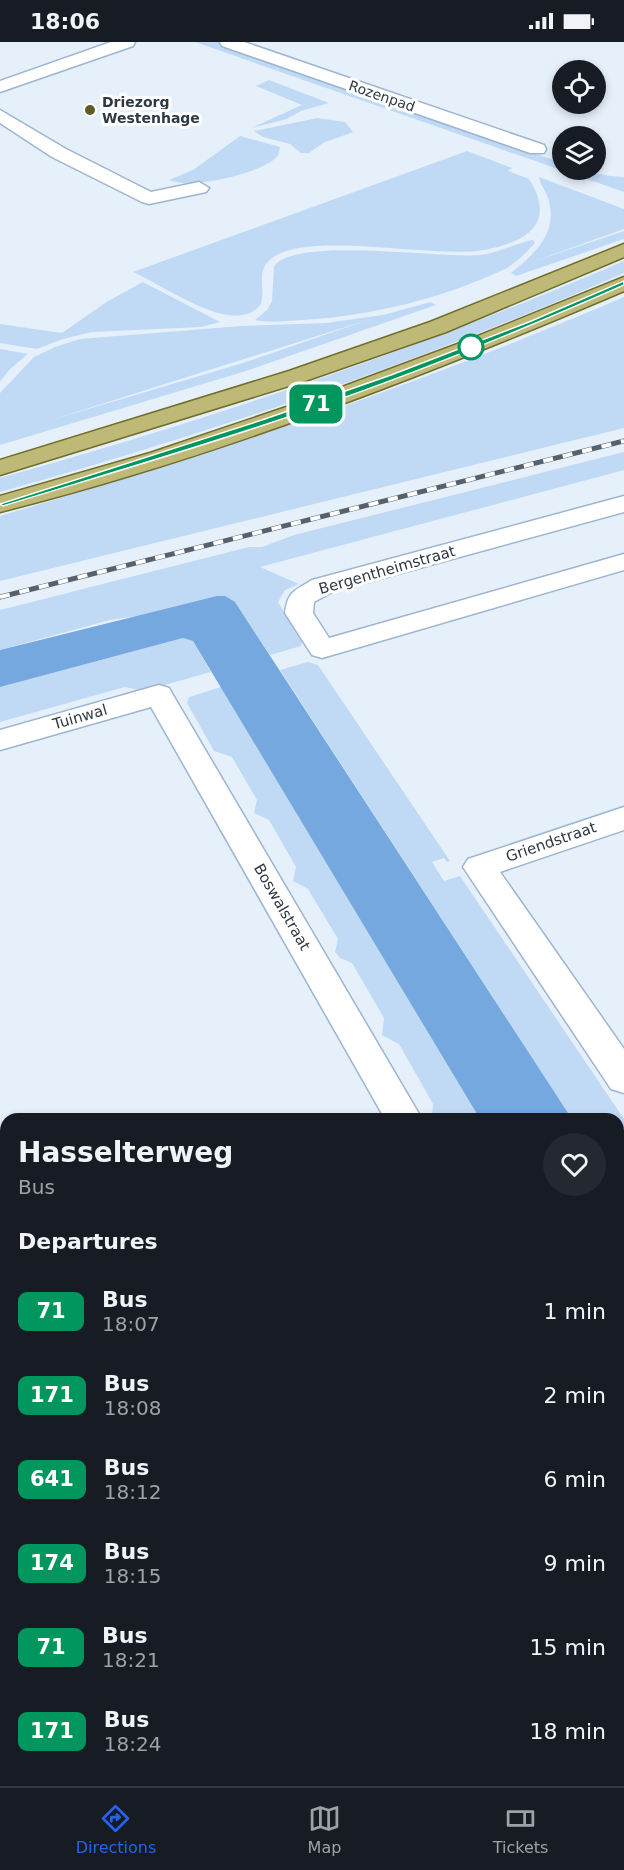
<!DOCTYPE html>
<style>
body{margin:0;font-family:"DejaVu Sans",sans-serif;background:#242831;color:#f1f3f6;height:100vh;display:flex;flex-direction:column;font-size:22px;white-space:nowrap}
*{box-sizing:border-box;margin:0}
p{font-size:20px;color:#9ea1a6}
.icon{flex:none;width:33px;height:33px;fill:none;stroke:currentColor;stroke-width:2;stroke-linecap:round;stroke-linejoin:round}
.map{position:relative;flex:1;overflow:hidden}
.sheet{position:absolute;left:0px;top:1071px;width:624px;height:674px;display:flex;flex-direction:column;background:#171b24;border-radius:18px 18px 0 0;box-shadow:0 3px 9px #0003}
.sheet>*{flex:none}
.badge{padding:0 12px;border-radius:9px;font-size:21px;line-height:39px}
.buttons{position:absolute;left:552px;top:18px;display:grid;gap:12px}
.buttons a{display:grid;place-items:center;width:54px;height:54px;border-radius:50%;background:#171b24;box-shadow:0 3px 9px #0003;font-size:30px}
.map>.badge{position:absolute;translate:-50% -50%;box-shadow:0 0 0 3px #fff}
h2{padding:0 18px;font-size:22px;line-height:54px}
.round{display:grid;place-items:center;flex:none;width:63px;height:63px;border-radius:32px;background:#242831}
.head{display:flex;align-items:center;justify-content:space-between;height:102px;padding:0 18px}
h1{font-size:28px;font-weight:600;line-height:45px}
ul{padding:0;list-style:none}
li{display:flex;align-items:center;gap:18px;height:84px;padding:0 18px}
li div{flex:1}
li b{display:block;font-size:22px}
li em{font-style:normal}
li .badge{min-width:66px;font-weight:700;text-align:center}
.status{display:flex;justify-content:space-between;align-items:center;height:42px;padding:0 30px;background:#171b24;direction:ltr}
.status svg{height:16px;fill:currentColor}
.tabs{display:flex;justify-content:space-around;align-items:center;height:84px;border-top:2px solid #363941;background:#171b24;font-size:16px;color:#9ea1a6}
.tabs a{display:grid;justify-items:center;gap:3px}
.tabs .active{color:#2563eb}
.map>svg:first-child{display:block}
.green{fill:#c0daf6;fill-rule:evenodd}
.water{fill:#74a8de}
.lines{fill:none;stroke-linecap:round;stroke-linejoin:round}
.minor-casing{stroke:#9db5d0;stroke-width:3}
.major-casing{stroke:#716e2b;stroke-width:3}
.minor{fill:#fff;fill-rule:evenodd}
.major{fill:#bfb977;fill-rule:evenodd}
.rail-casing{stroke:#57616c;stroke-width:5}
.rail{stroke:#fff;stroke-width:4;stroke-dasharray:10;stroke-linecap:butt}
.line{fill:#00965e;stroke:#fff;stroke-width:1.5}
.poi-dot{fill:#5e5925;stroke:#fff;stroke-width:2}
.stop-dot{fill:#fff;stroke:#00965e;stroke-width:3}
.labels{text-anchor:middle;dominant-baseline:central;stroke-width:6;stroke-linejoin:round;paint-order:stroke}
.far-street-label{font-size:14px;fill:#2f3944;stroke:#fff}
.far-poi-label{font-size:14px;font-weight:bold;fill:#2f3944;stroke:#fff;text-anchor:start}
.street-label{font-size:15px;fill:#2f3944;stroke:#fff}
</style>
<div class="status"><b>18:06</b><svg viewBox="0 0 49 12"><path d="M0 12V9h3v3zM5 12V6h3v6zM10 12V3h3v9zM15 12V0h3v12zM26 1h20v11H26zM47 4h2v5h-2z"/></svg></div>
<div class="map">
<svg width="624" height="1744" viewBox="0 0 624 1744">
<rect width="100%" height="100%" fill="#e6f0fb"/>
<!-- green -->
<g class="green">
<path d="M195,0H218L562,121V128C584,128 603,134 624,135V150Z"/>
<path d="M269,38L329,61L301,69L287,77L251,86L302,63L256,44Z"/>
<path d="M318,76L345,80L353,90L323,101L309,111H301L290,102L263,95L254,89Z"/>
<path d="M240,94L280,105L278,114C261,132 191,148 169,138L193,128Z"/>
<path d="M467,109L512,126L508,129L529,137C557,181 527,200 484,208C434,217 309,188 272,216C255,228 266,246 261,262C235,297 164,243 133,230Z"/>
<path d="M539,135L624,167V187L532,220L624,189V197L516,234L511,231C535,211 559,191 548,156C546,149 539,141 539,135Z"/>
<path d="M533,198L535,201C526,211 515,222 503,228C440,257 371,274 302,278C287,279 270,281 255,278L267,268L272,259L274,224C298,194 438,217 480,213C499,211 515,201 533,198Z"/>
<path d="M624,219V231C422,319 212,391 0,450V436C212,377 422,306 624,219Z"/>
<path d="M143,240L220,280L201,285L92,290L63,297L37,307L0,301V282L62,291L108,259Z"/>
<path d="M624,255V386L0,539V474C212,412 421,342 624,255Z"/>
<path d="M431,260L436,263L246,329L0,403V351L34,315L55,305L80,297L241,284L326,281L383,273ZM368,278L243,321L51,378Z"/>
<path d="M0,307L28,312L10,327L0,340Z"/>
<path d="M624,410V428L260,525L299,542L285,548L278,560L302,600L301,604L270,613L235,560L110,578L0,608V568L249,505H262L294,493Z"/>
<path d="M183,596L193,599L211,630L143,649L125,645L0,680V645Z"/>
<path d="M308,620L318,623L450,819L447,820L444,816L432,820L444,839L460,834L624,1077V1158L618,1148V1077H572L280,628Z"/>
<path d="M221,645L480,1077H432L433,1062L399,1002L382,993L384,976L352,921L340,916L335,910L338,897L308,847L293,839L296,825L269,778L254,771L257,758L232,715L214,709L187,661L189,655Z"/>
<path d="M618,1307L624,1317V1406L618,1402Z"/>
</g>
<!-- water -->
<g class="water">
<path d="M217,554H225L235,560L572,1077H480L193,599L183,596L0,645V608Z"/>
<path d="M618,1148L624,1158V1317L618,1307Z"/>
</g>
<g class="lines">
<defs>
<g id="minor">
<path d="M111,0H135L133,4L0,50V39Z"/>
<path d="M220,0H244L544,103L546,107L544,111H530L222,4Z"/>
<path d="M0,68L66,107L151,150L199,140L209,146L206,150L149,162L142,160L52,115L0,81Z"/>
<path d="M624,454V470L332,550L314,560L313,571L329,596L624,512V528L322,616L312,613L285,571C288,549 294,549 312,538Z"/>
<path d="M159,643L169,646L173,653L422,1077H385L151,665L0,708V688Z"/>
<path d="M624,765V788L500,830L624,1007V1051L611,1047L463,825L468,817Z"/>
<path d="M618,1426L624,1429V1480L618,1477Z"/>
<path d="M624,1628V1676L618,1679V1631Z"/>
<path d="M418,1738H475L473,1744H415Z"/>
</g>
<g id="major">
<path d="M624,202V215L446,290L305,339L0,433V418L289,329L430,280Z"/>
<path d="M624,235V249C422,335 214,416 0,470V454L150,411L307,358L463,300Z"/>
</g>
</defs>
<!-- minor casing -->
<use href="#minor" class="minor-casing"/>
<!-- major casing -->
<use href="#major" class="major-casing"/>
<!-- minor -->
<use href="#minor" class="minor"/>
<!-- major -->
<use href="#major" class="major"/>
<defs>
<path id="rail" d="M0,555L624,399"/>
</defs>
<!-- rail casing -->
<use href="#rail" class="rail-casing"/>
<!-- rail -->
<use href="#rail" class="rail"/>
</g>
<!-- line -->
<path class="line" d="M624,239V243C509,294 389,342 267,382C180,411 91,437 3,464L0,462L262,378L391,333L529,280Z"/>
<!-- markers -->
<circle class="poi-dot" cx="90" cy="68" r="6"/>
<circle class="stop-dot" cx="471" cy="305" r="12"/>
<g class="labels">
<!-- far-street labels -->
<g class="far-street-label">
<text transform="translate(382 54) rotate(19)">Rozenpad</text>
</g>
<!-- far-poi labels -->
<g class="far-poi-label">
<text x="102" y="60">Driezorg<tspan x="102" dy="16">Westenhage</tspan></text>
</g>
<!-- street labels -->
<g class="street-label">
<text transform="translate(387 528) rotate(-16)">Bergentheimstraat</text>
<text transform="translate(80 675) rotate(-16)">Tuinwal</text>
<text transform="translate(551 800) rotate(-19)">Griendstraat</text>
<text transform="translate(282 865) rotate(60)">Boswalstraat</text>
</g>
</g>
</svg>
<div class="buttons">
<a><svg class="icon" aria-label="locate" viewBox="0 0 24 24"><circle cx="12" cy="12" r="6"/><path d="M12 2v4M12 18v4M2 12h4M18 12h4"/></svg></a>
<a><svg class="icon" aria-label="layers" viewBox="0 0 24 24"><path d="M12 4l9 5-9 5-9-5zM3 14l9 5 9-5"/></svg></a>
</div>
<b class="badge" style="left:316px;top:362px;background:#00965e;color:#fff">71</b>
<section class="sheet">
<div class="head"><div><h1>Hasselterweg</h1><p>Bus</p></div><a class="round"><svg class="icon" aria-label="heart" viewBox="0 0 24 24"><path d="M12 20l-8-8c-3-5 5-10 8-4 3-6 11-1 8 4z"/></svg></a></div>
<h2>Departures</h2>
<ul>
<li><span class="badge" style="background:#00965e;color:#fff">71</span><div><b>Bus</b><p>18:07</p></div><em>1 min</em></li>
<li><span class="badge" style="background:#00965e;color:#fff">171</span><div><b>Bus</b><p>18:08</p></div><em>2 min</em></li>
<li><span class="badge" style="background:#00965e;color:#fff">641</span><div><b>Bus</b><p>18:12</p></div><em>6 min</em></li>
<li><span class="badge" style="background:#00965e;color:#fff">174</span><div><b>Bus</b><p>18:15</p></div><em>9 min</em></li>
<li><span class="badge" style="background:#00965e;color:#fff">71</span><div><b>Bus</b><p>18:21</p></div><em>15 min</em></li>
<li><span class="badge" style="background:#00965e;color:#fff">171</span><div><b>Bus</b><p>18:24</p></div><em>18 min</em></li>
</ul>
</section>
</div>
<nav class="tabs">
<a class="active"><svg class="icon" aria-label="directions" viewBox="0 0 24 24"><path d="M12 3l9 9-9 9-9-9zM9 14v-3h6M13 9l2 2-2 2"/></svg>Directions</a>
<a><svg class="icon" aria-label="map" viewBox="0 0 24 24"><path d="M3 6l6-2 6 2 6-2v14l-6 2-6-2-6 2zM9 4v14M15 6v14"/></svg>Map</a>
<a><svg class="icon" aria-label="tickets" viewBox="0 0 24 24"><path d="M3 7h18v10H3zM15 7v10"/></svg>Tickets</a>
</nav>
